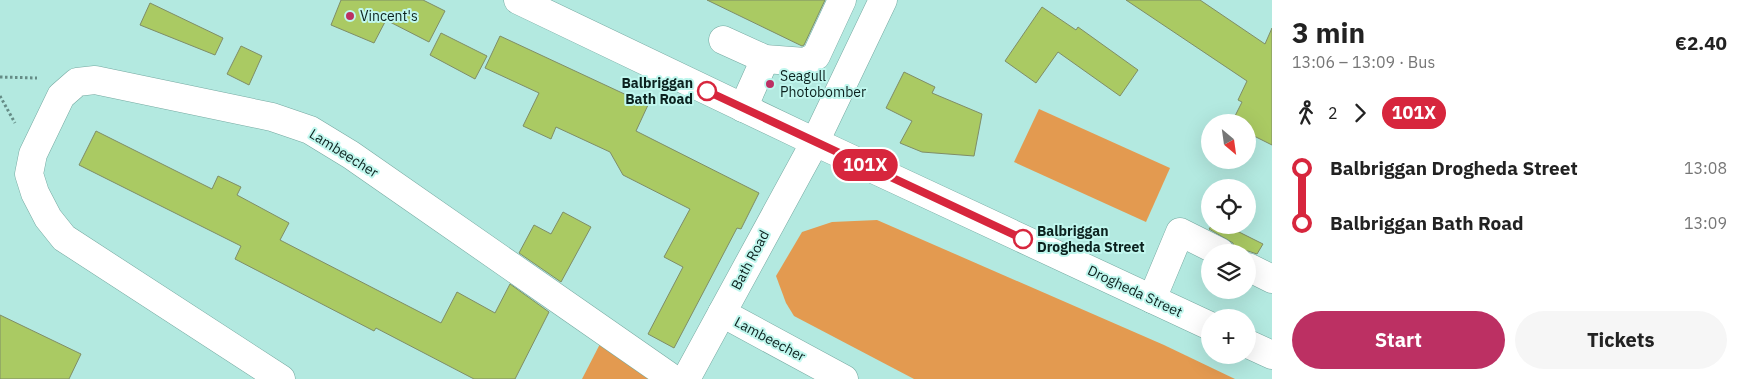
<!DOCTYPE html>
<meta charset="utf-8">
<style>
body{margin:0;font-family:"IBM Plex Sans",sans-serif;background:#f6f6f6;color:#222;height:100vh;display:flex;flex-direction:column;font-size:19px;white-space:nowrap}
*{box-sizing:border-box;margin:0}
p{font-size:16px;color:#767676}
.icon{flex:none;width:28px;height:28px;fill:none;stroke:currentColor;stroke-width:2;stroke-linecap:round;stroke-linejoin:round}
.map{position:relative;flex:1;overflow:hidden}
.details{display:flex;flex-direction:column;background:#fff;width:475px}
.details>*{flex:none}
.badge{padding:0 10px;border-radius:16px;font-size:18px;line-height:32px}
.needle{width:32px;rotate:151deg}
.tools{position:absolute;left:1201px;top:114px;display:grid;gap:10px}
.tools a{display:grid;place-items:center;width:55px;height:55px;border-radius:50%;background:#fff;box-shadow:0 5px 20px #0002;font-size:25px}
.map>.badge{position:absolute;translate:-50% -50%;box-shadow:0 0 0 2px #fff}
.legs{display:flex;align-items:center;gap:8px;height:55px;padding:0 20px;font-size:16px}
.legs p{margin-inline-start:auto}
.headline{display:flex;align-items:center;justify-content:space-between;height:85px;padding:0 20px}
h1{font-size:28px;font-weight:700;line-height:38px}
.button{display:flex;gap:10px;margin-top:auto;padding:10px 20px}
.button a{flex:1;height:58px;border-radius:30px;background:#bc3063;color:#fff;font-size:20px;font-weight:700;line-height:58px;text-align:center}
.button a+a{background:#f6f6f6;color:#222}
ul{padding:0 20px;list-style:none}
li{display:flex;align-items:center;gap:18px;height:55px;font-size:19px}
li i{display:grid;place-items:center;width:8px;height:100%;margin:0 6px;background:currentColor}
li i::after{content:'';width:12px;height:12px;margin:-6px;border:4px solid;border-radius:50%;background:#fff}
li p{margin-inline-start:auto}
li:first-child i{background:linear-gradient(#0000 50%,currentColor 0)}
li:last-child i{background:linear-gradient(currentColor 50%,#0000 0)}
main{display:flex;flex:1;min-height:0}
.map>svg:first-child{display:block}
.green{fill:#e39a50}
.building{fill:#aaca63;stroke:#7f8d67}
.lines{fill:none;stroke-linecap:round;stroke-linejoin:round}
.minor-casing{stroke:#75a9a1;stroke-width:29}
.major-casing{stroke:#75a9a1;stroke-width:29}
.path{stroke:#658c86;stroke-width:3;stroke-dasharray:2.5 2.5;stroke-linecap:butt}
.minor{stroke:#fff;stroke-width:28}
.major{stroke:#fff;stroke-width:28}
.line-1-casing{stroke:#fff;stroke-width:11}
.line-1{stroke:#d7263d;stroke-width:8}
.poi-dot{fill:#bc3063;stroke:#c0f7ee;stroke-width:2}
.stop-1-dot{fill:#fff;stroke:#d7263d;stroke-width:2.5}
.labels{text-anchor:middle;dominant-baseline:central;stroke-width:4;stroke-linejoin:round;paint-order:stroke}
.poi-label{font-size:14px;fill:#0c221f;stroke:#c0f7ee;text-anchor:start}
.stop-label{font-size:14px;font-weight:bold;fill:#0c221f;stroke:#c0f7ee;text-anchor:end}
.street-label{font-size:14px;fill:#0c221f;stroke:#c0f7ee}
</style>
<main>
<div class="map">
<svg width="1272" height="379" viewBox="0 0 1272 379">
<rect width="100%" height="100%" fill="#b3e9e0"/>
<!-- green -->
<g class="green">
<path d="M1039,109L1170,168L1146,222L1014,162Z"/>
<path d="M877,220L1164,345L1235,379H914L794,316L786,303L776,276L802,232L832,222Z"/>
<path d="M601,342L649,379H582Z"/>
</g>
<!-- building -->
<g class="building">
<path d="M341,0H423L445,11L429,42L386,20L374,43L331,25Z"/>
<path d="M707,0H825L804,45L802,46Z"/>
<path d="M1126,0H1200L1265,44L1272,28V145L1248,133V122H1232L1242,102L1238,100L1247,81Z"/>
<path d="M150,3L223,38L215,55L140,25Z"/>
<path d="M1042,7L1076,30L1078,27L1138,70L1120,96L1058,52L1036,83L1005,61Z"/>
<path d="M441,33L487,56L475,79L430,55Z"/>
<path d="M500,36L648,105L636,131L759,193L741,229L737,228L674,348L648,334L683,267L664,257L690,209L623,175L610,152L556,127L551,139L523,126L539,93L485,68Z"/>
<path d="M241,46L262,56L249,85L227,74Z"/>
<path d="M904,72L935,87L932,93L982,114L974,156L922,152L900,143L912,121L886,108Z"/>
<path d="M96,131L212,189L218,176L241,187L237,195L289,223L280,240L441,323L457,292L495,313L510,284L549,312L515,379H474L376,328L374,331L235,259L241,246L79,165Z"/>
<path d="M563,212L591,227L561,282L519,253L534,225L551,234Z"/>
<path d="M1212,225H1225L1263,244L1257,254L1248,251L1235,252L1233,243L1209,229Z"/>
<path d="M0,315L81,354L69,379H0Z"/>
</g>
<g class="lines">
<defs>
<g id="minor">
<path d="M723,40L765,59L805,62L816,56L842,0"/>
<path d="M743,108L765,59"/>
<path d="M1248,267L1272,279"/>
<path d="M1152,299L1180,232L1220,252"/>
<path d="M722,313L844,379"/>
<path d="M281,379L64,238L48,218L35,193L29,174L33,154L61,96L77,82L95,80L272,117L310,130L351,155L673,379"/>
<path d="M686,379L815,142L883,0"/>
</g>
<g id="major">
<path d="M518,0L815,142L1210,326"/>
<path d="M1248,344L1272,355"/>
</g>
</defs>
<!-- minor casing -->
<use href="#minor" class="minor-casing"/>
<!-- major casing -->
<use href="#major" class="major-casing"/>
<!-- path -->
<g class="path">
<path d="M0,77L37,78"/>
<path d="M0,96L15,123"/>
</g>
<!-- minor -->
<use href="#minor" class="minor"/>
<!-- major -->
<use href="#major" class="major"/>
</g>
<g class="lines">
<defs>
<path id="line-1" d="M707,91L1023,239"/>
</defs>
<!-- line-1 casing -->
<use href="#line-1" class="line-1-casing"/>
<!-- line-1 -->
<use href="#line-1" class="line-1"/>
</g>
<!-- markers -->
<g class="poi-dot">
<circle cx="350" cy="16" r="5"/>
<circle cx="770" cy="84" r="5"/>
</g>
<g class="stop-1-dot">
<circle cx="707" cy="91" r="9"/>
<circle cx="1023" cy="239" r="9"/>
</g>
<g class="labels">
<!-- poi labels -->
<g class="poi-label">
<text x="360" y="16">Vincent's</text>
<text x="780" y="76">Seagull<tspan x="780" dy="16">Photobomber</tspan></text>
</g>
<!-- stop labels -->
<g class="stop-label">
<text x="693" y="83">Balbriggan<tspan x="693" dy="16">Bath Road</tspan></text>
<text x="1037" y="231" text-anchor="start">Balbriggan<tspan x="1037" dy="16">Drogheda Street</tspan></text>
</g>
<!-- street labels -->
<g class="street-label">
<text transform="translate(344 153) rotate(32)">Lambeecher</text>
<text transform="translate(750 260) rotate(-62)">Bath Road</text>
<text transform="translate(1135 291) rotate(25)">Drogheda Street</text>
<text transform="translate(770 339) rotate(28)">Lambeecher</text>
</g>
</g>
</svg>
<div class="tools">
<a><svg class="needle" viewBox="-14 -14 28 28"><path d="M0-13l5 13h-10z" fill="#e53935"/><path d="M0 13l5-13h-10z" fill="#767676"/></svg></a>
<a><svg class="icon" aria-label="locate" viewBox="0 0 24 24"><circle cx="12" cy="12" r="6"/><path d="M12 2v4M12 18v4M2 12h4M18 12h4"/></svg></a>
<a><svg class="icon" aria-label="layers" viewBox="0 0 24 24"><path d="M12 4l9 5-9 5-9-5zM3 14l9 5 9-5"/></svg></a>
<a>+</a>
</div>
<b class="badge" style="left:865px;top:165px;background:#d7263d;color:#fff">101X</b>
</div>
<section class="details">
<div class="headline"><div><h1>3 min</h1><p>13:06 – 13:09 · Bus</p></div><b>€2.40</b></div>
<div class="legs"><svg class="icon" aria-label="walk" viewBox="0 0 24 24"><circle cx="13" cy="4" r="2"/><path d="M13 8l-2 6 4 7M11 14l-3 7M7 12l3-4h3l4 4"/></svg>2<svg class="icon" aria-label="forward" viewBox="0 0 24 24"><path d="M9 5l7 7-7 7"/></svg><b class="badge" style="background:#d7263d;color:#fff">101X</b></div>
<ul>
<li><i style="color:#d7263d"></i><b>Balbriggan Drogheda Street</b><p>13:08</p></li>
<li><i style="color:#d7263d"></i><b>Balbriggan Bath Road</b><p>13:09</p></li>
</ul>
<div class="button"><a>Start</a><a>Tickets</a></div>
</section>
</main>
